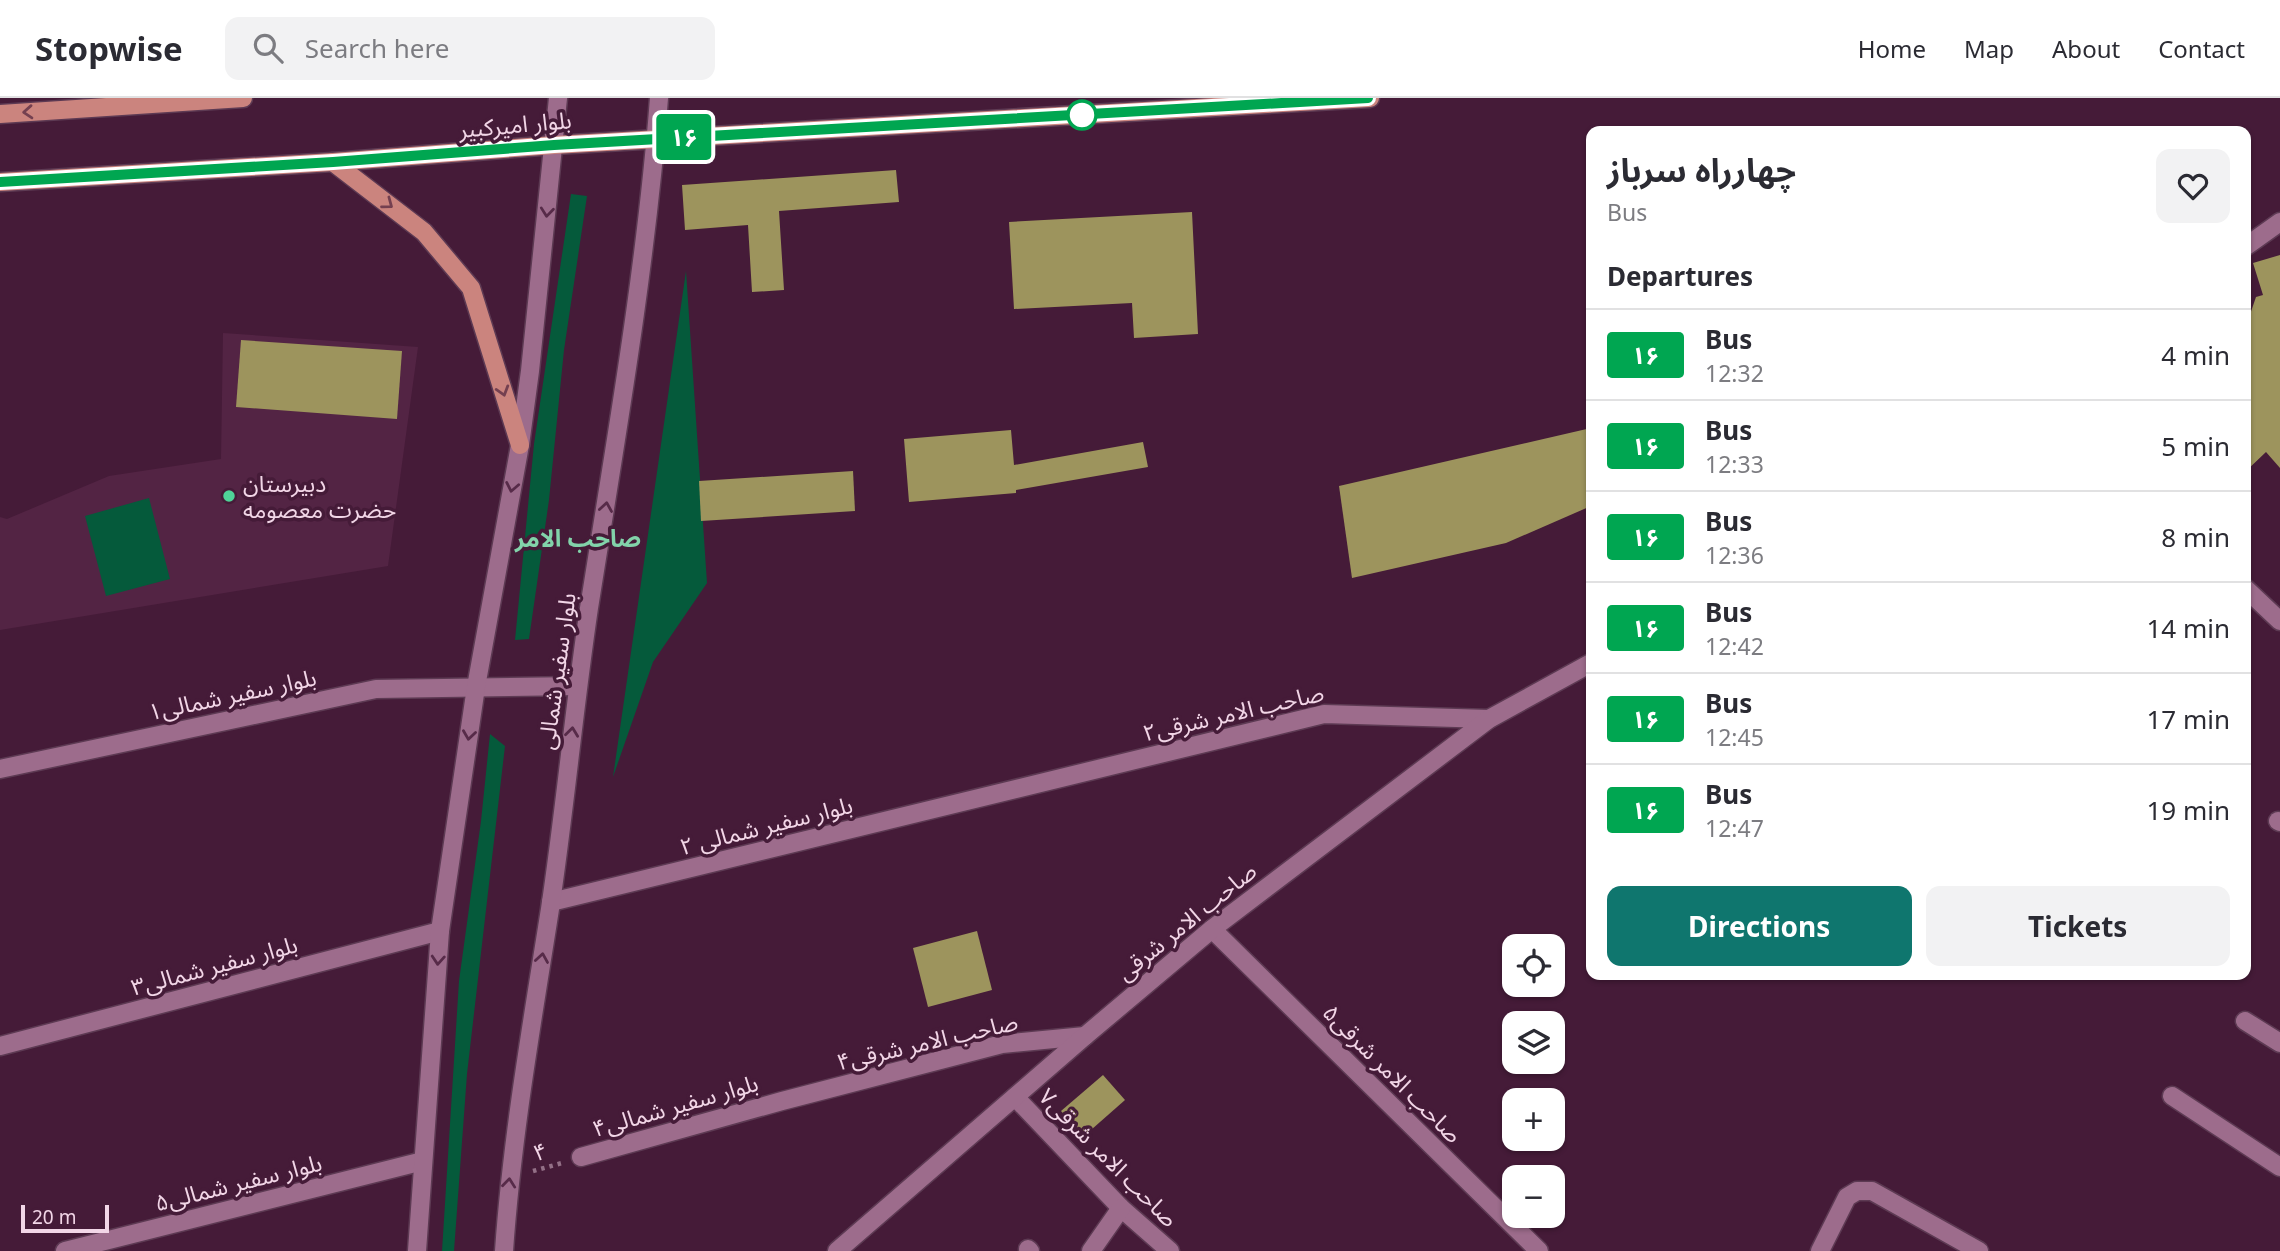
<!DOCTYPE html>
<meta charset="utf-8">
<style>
body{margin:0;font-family:"Noto Sans","Noto Sans Arabic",sans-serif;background:#f2f2f3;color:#2b2b33;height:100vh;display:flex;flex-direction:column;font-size:26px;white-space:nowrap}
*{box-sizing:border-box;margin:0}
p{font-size:23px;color:#7c7c81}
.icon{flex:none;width:38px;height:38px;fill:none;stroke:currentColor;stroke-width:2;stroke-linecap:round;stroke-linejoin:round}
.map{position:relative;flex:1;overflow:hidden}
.details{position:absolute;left:1586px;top:28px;width:665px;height:854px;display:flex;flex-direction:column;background:#fff;border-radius:14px;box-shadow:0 2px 5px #0004}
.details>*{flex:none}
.badge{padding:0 14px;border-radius:5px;font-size:24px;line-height:46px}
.buttons{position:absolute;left:1502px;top:836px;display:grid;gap:14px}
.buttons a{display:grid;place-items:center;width:63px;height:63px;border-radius:14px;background:#fff;box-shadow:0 2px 5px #0004;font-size:35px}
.scale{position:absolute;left:21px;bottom:18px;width:88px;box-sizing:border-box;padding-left:7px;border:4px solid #f2d6e7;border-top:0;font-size:19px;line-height:24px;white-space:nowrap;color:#f2d6e7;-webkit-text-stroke:5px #451b38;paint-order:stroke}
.map>.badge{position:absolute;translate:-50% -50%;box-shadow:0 0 0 4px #fff}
h2{padding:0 21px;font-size:26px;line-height:63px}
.round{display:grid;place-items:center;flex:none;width:74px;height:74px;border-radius:14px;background:#f2f2f3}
.headline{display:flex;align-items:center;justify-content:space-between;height:119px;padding:0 21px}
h1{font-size:33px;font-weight:700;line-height:52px}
.primary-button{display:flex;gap:14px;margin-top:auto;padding:14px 21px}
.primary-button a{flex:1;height:80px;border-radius:14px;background:#0f766e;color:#fff;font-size:28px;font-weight:700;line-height:80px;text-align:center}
.primary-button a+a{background:#f2f2f3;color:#2b2b33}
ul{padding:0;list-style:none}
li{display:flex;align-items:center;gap:21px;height:91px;padding:0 21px;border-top:2px solid #e1e1e2}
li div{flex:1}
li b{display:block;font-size:26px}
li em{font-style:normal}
li .badge{min-width:77px;font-weight:700;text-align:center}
header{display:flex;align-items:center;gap:42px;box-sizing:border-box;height:98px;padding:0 35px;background:#fff;border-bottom:2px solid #e1e1e2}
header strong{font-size:33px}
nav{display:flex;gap:38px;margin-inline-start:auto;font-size:24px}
.search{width:490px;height:63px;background:#f2f2f3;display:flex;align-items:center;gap:18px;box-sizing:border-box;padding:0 24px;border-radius:14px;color:#7c7c81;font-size:26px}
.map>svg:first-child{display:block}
.built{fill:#532444}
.green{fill:#055a3b}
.building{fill:#9d945d}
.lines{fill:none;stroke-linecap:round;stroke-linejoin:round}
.minor-casing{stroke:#5d3a53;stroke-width:21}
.tertiary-casing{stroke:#5d3a53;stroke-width:21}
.secondary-casing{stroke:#5d3a53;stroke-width:21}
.primary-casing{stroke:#5d3a53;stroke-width:21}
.path{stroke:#937087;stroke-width:4.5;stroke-dasharray:3.5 5;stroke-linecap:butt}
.minor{stroke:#9d6c8c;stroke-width:18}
.tertiary{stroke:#9d6c8c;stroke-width:18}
.secondary{stroke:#9d6c8c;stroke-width:18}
.primary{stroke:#cb847e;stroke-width:18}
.oneway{stroke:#744050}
.oneway2{stroke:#572b49}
.line-casing{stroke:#fff;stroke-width:16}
.line{stroke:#00a651;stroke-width:10}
.stop-dot{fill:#fff;stroke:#00a651;stroke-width:3.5}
.poi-dot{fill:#4fd398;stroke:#451b38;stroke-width:2.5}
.labels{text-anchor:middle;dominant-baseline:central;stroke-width:7;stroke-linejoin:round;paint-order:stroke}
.street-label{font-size:23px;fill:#f2d6e7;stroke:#451b38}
.poi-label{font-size:23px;fill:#f2d6e7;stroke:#451b38;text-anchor:start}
.neighbourhood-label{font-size:24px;font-weight:bold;fill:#82d3aa;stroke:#451b38}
</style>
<header>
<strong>Stopwise</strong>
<div class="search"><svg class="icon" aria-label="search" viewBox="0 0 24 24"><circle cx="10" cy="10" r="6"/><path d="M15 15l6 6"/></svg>Search here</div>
<nav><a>Home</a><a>Map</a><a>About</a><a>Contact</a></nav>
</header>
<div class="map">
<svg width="2280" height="1153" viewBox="0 0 2280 1153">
<rect width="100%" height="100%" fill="#451b38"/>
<!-- built -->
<path class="built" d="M223,235L418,249L388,468L0,532V419L7,421L109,378L221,361Z"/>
<!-- green -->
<g class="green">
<path d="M571,96L587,98L564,252L549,402L529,541L515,542L534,346Z"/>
<path d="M686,173L707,485L653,564L613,679Z"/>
<path d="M149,400L170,481L106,498L85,418Z"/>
<path d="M490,636L505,648L467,976L454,1153H442L459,883L481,723Z"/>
</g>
<!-- building -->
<g class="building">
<path d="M896,72L899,104L779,113L784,192L752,194L748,127L685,132L682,87Z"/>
<path d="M1192,114L1198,236L1134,240L1132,205L1014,211L1009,124Z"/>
<path d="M2280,157V370L2266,354L2245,374V231L2256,199L2263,197L2253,165Z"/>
<path d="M241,242L402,253L397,321L236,309Z"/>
<path d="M1591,330V408L1506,445L1352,480L1339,388Z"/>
<path d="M1011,332L1014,367L1143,344L1148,369L1016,392V395L909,404L904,341Z"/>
<path d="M853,373L855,413L701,423L699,383Z"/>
<path d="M977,833L992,892L928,909L913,850Z"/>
<path d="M1103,977L1125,1002L1083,1039L1061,1013Z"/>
</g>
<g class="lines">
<defs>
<g id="minor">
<path d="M2245,490L2280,523"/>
<path d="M0,671L376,591L578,588"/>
<path d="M2278,723L2280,724"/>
<path d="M551,804L1324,616L1489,621"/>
<path d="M1212,831L1539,1153"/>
<path d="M2245,923L2280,945"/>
<path d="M0,948L440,833"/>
<path d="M2172,998L2280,1069"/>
<path d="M1015,999L1121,1110L1170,1153"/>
<path d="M581,1059L782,1003L1002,946L1085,938"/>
<path d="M1028,1151L1030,1153"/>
<path d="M65,1153L423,1063"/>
<path d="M1091,1153L1121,1110"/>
<path d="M1820,1153L1847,1099L1857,1093H1872L1979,1153"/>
</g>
<g id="tertiary">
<path d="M2245,149L2280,124"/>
<path d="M837,1153L1085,938L1212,831L1489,621L1591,565"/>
</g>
<g id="secondary">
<path d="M417,1153L440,833L476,589L520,347L530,273L558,0"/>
<path d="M504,1153C512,1038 532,925 550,811C565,711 574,610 589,510C616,340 646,171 659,0"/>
</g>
<g id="primary">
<path d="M0,16L243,0"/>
<path d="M333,64L424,134L471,190L520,347"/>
<path d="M0,84L333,64L554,47L1370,0"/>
</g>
</defs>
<!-- minor casing -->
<use href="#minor" class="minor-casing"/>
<!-- tertiary casing -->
<use href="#tertiary" class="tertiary-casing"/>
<!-- secondary casing -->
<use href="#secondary" class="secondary-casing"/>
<!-- primary casing -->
<use href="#primary" class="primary-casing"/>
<!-- path -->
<path class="path" d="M533,1073L562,1065"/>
<!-- minor -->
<use href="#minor" class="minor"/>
<!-- tertiary -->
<use href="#tertiary" class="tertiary"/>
<!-- secondary -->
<use href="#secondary" class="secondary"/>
<!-- primary -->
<use href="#primary" class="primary"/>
</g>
<!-- one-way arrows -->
<defs><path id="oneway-chevron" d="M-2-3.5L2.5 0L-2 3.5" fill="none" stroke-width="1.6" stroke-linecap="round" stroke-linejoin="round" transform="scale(1.75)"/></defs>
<g class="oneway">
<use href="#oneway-chevron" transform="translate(28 14) rotate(176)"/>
<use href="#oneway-chevron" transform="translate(388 106) rotate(37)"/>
<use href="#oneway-chevron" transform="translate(503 293) rotate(73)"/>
</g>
<g class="oneway2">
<use href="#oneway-chevron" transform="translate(547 114) rotate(96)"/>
<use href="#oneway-chevron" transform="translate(512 389) rotate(101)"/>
<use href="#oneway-chevron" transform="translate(606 409) rotate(-81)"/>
<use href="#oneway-chevron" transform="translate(572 634) rotate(-83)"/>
<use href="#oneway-chevron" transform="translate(469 637) rotate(98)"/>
<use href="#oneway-chevron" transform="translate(542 860) rotate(-81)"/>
<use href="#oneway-chevron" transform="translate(438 862) rotate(94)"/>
<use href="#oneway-chevron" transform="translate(509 1085) rotate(-84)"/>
</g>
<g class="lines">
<defs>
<path id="line" d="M0,84L333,64L554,47L1368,0"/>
</defs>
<!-- line casing -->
<use href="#line" class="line-casing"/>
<!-- line -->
<use href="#line" class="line"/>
</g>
<!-- markers -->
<circle class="stop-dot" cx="1082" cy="17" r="14"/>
<circle class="poi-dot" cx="229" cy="398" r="7"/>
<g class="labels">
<!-- street labels -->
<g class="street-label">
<text transform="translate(515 26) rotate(-5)">بلوار امیرکبیر</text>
<text transform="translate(556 573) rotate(-82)">بلوار سفیر شمالی</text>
<text transform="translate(232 596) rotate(-12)">بلوار سفیر شمالی۱</text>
<text transform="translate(1233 614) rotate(-13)">۲صاحب الامر شرقی</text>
<text transform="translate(766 727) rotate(-14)">بلوار سفیر شمالی ۲</text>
<text transform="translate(1186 823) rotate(-39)">صاحب الامر شرقی</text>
<text transform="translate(214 867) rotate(-15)">بلوار سفیر شمالی۳</text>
<text transform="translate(927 943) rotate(-13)">صاحب الامر شرقی۴</text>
<text transform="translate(1393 975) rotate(45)">صاحب الامر شرقی۵</text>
<text transform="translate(675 1007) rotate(-16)">بلوار سفیر شمالی۴</text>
<text transform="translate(540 1053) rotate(-17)">۴</text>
<text transform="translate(1109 1059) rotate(45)">صاحب الامر شرقی۷</text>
<text transform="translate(238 1084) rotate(-14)">بلوار سفیر شمالی۵</text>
</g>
<!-- poi labels -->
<g class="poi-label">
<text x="243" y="385">دبیرستان<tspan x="243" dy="26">حضرت معصومه</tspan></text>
</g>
<!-- neighbourhood labels -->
<g class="neighbourhood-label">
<text x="578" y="439">صاحب الامر</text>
</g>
</g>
</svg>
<div class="buttons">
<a><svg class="icon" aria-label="locate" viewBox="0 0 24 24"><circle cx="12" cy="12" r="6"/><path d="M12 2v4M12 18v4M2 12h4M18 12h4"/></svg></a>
<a><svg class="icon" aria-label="layers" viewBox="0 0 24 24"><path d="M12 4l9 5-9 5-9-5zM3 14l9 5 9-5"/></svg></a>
<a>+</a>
<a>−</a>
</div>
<div class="scale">20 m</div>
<b class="badge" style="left:684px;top:39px;background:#00a651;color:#fff">۱۶</b>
<section class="details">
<div class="headline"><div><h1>چهارراه سرباز</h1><p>Bus</p></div><a class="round"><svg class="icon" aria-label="heart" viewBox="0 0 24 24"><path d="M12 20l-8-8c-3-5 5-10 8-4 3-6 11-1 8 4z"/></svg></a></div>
<h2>Departures</h2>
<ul>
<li><span class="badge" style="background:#00a651;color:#fff">۱۶</span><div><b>Bus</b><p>12:32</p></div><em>4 min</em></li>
<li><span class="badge" style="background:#00a651;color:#fff">۱۶</span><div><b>Bus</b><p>12:33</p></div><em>5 min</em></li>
<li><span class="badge" style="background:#00a651;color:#fff">۱۶</span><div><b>Bus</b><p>12:36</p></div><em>8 min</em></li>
<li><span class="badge" style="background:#00a651;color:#fff">۱۶</span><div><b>Bus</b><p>12:42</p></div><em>14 min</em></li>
<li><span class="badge" style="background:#00a651;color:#fff">۱۶</span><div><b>Bus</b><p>12:45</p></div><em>17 min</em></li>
<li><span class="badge" style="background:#00a651;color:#fff">۱۶</span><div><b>Bus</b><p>12:47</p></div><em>19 min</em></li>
</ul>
<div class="primary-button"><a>Directions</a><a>Tickets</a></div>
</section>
</div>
